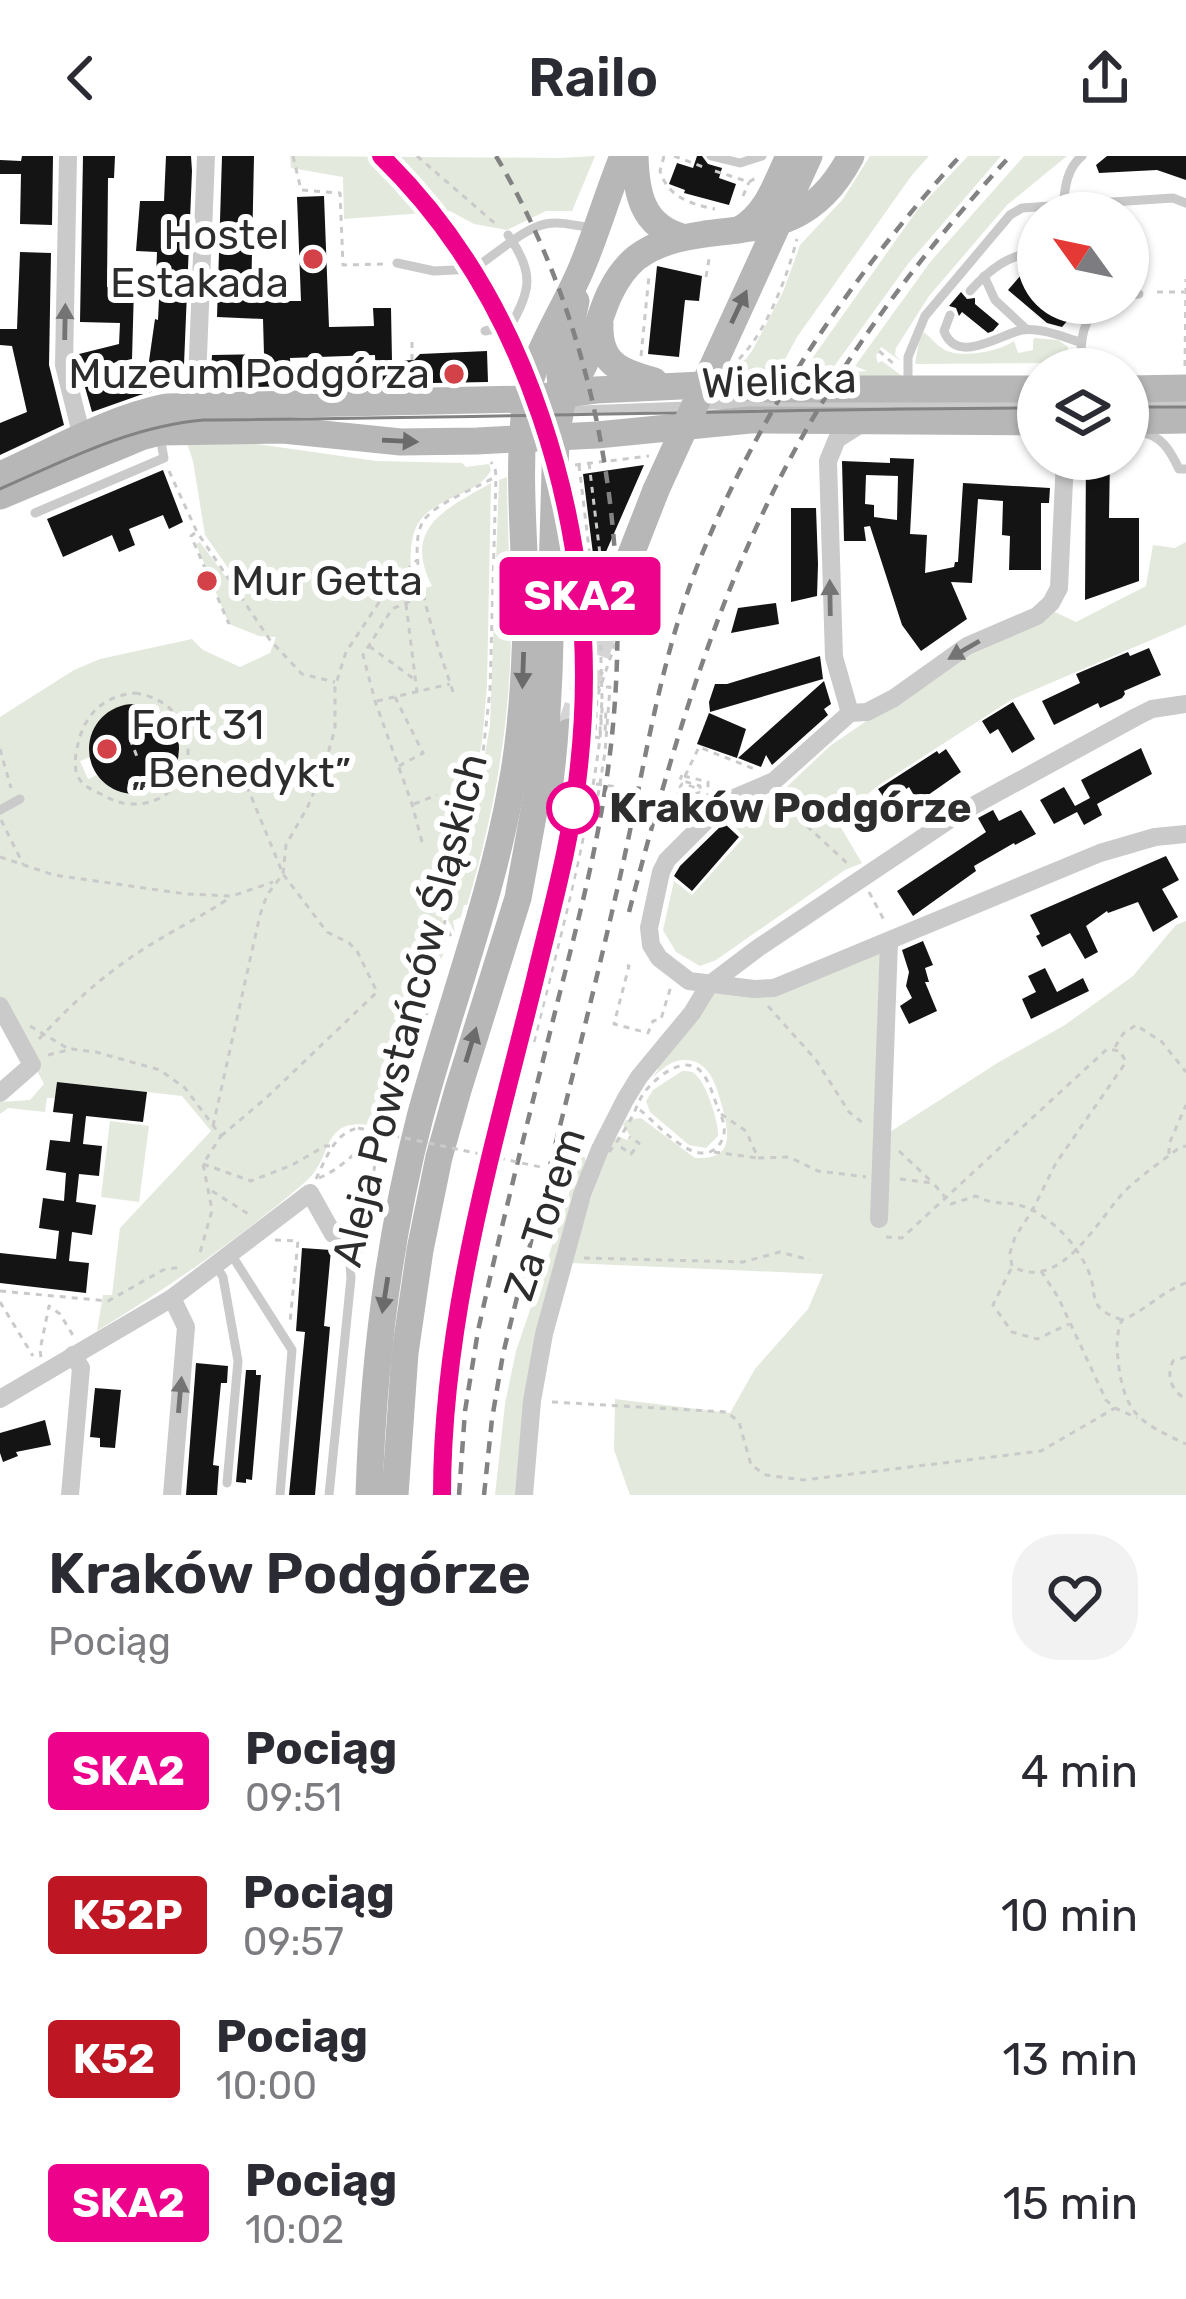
<!DOCTYPE html>
<html lang="pl">
<meta charset="utf-8">
<style>
body{margin:0;font-family:Rubik,sans-serif;background:#f2f2f3;color:#2b2b33;height:100vh;display:flex;flex-direction:column;font-size:45px;white-space:nowrap}
*{box-sizing:border-box;margin:0}
p{font-size:39px;color:#7c7c81}
.icon{flex:none;width:66px;height:66px;fill:none;stroke:currentColor;stroke-width:2;stroke-linecap:round;stroke-linejoin:round}
.map{position:relative;height:1339px;overflow:hidden}
.panel{display:flex;flex-direction:column;background:#fff;flex:1}
.panel>*{flex:none}
.badge{padding:0 24px;border-radius:9px;font-size:42px;line-height:78px}
.needle{width:78px;rotate:303deg}
.fabs{position:absolute;left:1017px;top:36px;display:grid;gap:24px}
.fabs a{display:grid;place-items:center;width:132px;height:132px;border-radius:50%;background:#fff;box-shadow:0 3px 9px #0004;font-size:60px}
.map>.badge{position:absolute;translate:-50% -50%;box-shadow:0 0 0 6px #fff}
.round{display:grid;place-items:center;flex:none;width:126px;height:126px;border-radius:48px;background:#f2f2f3}
.summary{display:flex;align-items:center;justify-content:space-between;height:204px;padding:0 48px}
h1{font-size:57px;font-weight:600;line-height:90px}
ul{padding:0;list-style:none}
li{display:flex;align-items:center;gap:36px;height:144px;padding:0 48px}
li div{flex:1}
li b{display:block;font-size:45px}
li em{font-style:normal}
li .badge{min-width:132px;font-weight:700;text-align:center}
header{display:flex;justify-content:space-between;align-items:center;height:156px;padding:0 48px;background:#fff;font-size:54px;font-weight:600}
.map>svg:first-child{display:block}
.green{fill:#e3e9dc;fill-rule:evenodd}
.building{fill:#141414;fill-rule:evenodd}
.lines{fill:none;stroke-linecap:round;stroke-linejoin:round}
.secondary-tunnel{stroke:#d5d5d5;stroke-width:27;stroke-dasharray:27 14;stroke-linecap:butt}
.path{stroke:#cacaca;stroke-width:3;stroke-dasharray:6 6;stroke-linecap:butt}
.lane{stroke:#cacaca;stroke-width:9}
.street{stroke:#cacaca;stroke-width:18}
.secondary{stroke:#b7b7b7;stroke-width:27}
.tram{stroke:#828282;stroke-width:3}
.rail{stroke:#828282;stroke-width:4.5;stroke-dasharray:12 9;stroke-linecap:butt}
.path-bridge{stroke:#cacaca;stroke-width:3;stroke-dasharray:6 6;stroke-linecap:butt}
.secondary-bridge{stroke:#b7b7b7;stroke-width:27}
.oneway{fill:#6b6b6b}
.oneway2{fill:#747474}
.line-casing{stroke:#fff;stroke-width:27}
.line{stroke:#ed028c;stroke-width:18}
.poi-dot{fill:#d34149;stroke:#fff;stroke-width:4.5}
.stop-dot{fill:#fff;stroke:#ed028c;stroke-width:6}
.labels{text-anchor:middle;dominant-baseline:central;stroke-width:12;stroke-linejoin:round;paint-order:stroke}
.poi-label{font-size:42px;fill:#2d2d2d;stroke:#fff;text-anchor:end}
.street-label{font-size:42px;fill:#2d2d2d;stroke:#fff}
.stop-label{font-size:42px;font-weight:bold;fill:#2d2d2d;stroke:#fff;text-anchor:start}
</style>
<header><svg class="icon" aria-label="back" viewBox="0 0 24 24"><path d="M15 5l-7 7 7 7"/></svg>Railo<svg class="icon" aria-label="share" viewBox="0 0 24 24"><path d="M12 15V3M7 8l5-5 5 5M5 13v7h14v-7"/></svg></header>
<div class="map">
<svg width="1186" height="1339" viewBox="0 0 1186 1339">
<rect width="100%" height="100%" fill="#fff"/>
<!-- green -->
<g class="green">
<path d="M290,0L560,2L595,0L572,55H546L507,74L474,68L450,55L344,63L343,21L291,12Z"/>
<path d="M870,0H929L912,19L797,181L774,224L729,216L731,212L746,203L752,195L783,136L800,89L843,43Z"/>
<path d="M968,0H1001L908,108L830,216L811,204L918,53Z"/>
<path d="M1024,0H1067L1007,49L929,140L896,192L895,199L902,206L881,191L876,200L878,207L882,205L902,220L849,224L854,216L867,215L855,210L931,105Z"/>
<path d="M924,176C931,182 939,192 947,195C965,202 1000,195 1014,185L1018,197L1033,194V184L1035,182L1058,184L1068,191L1069,207L915,208L919,185Z"/>
<path d="M187,287L257,288L376,305L462,307L466,311L489,308L491,314C477,342 428,340 415,374C408,392 412,415 410,434L385,443L432,430C402,371 446,353 491,327L487,529L482,586L470,647L442,760L446,789L394,950L376,970C318,959 336,1001 304,1027C240,1082 169,1131 97,1175L103,1139H112L120,1072L211,975L182,940L57,926L55,942H47L45,956L8,952L0,958V946L30,944L44,928L0,845V561L74,514L100,503L192,483L203,494L240,511L270,497L276,481L259,480L229,468L196,388L200,386L234,432L240,429L205,379L193,305ZM143,548C221,581 157,677 97,619L88,623L80,605L90,601C90,566 109,549 143,548Z"/>
<path d="M507,321C507,373 511,422 511,476C510,570 494,659 467,749H464L461,761L453,765L455,777L448,764L473,667L490,569L499,324Z"/>
<path d="M1186,386V469L1011,544L876,631L837,665L862,707L845,714L716,804L700,810L676,796L663,774L674,725L692,739L744,681L727,662L753,648L776,641L830,590L968,495L1055,456L1076,466L1146,430L1153,389L1175,392Z"/>
<path d="M1186,765V1339H630L614,1294L615,1243L730,1257L755,1213L808,1153L823,1118L571,1107L582,1065L612,986L618,980L627,984L630,980L623,969L626,964L641,962L695,1002C735,1004 729,977 722,950C717,932 710,903 684,904C671,904 661,914 652,922L658,914L655,910L714,837L882,797L879,983L999,906L1065,869L1133,820L1176,769Z"/>
<path d="M682,915C685,915 689,915 692,916C705,921 719,967 718,980L706,992L689,989L650,956L646,945L653,934Z"/>
<path d="M110,965L149,970L139,1046L101,1041Z"/>
<path d="M580,992L587,1006L519,1339H495L505,1248L516,1195L567,1046Z"/>
</g>
<!-- building -->
<g class="building">
<path d="M22,0H53L52,69L20,68L21,18H0V4L21,5Z"/>
<path d="M83,0H115L114,22H108L107,131H134L132,203L104,209L110,235L137,225L146,226L155,163L158,164L160,123H156L157,96L136,95L140,45H164L166,0H191L192,15L183,233H162L140,239L92,256L79,210L82,209L79,198L119,188L120,167L80,166Z"/>
<path d="M222,0H254L251,145H301L297,41L324,40L329,171L374,170L373,152H391L392,205L414,204L420,198L487,195L488,226L376,228L375,199L290,202L292,230L210,232L212,199L264,198L263,163L217,161Z"/>
<path d="M697,0H702L708,8L722,12L719,22L736,28L729,49L684,37L685,34L669,28L677,7L693,12Z"/>
<path d="M1107,0H1186V24L1157,14L1099,17L1096,9Z"/>
<path d="M20,96L51,97L49,209L64,269L0,299V267L27,256L12,190L0,189V173H17Z"/>
<path d="M1038,104V147H1083L1062,171L1047,167L1008,134L1033,105Z"/>
<path d="M657,110L702,120L699,145L685,144L679,201L648,198Z"/>
<path d="M961,136L967,143L975,142V148L999,168L993,175L988,177L962,156L959,160L956,152L949,150Z"/>
<path d="M890,302L914,303L910,378L927,379L925,417L954,411L955,406H958L963,327L1050,332L1049,347H1041V414H1009L1010,380L1002,379L1003,345L978,343L972,427L951,426L967,463L921,495L902,469L870,370L864,371L866,385H844L842,305L890,307ZM866,319L898,320L897,364L874,361V349L865,348Z"/>
<path d="M1086,303H1110L1109,362H1139V425L1085,444Z"/>
<path d="M644,309L605,398L610,437L598,438L583,318Z"/>
<path d="M163,314L183,366L169,373L163,359L129,373L135,389L119,396L112,379L63,401L47,363Z"/>
<path d="M791,352H816L818,408L817,440L791,446Z"/>
<path d="M776,447L779,468L731,477L738,452Z"/>
<path d="M1149,492L1161,519L1124,535L1125,538L1122,542L1100,552L1098,547L1054,569L1042,545L1080,527L1076,518L1128,496L1130,500Z"/>
<path d="M820,500L823,523L710,556L709,546L715,528H727Z"/>
<path d="M824,525L831,548L824,553L828,559L772,609L766,599L761,611L738,602Z"/>
<path d="M1013,546L1035,583L1012,597L998,573L990,578L982,565Z"/>
<circle cx="134" cy="593" r="45"/>
<path d="M709,557L746,573L737,602L697,588Z"/>
<path d="M1141,592L1152,618L1097,648L1102,659L1084,669L1077,656L1054,668L1040,644L1064,631L1075,650L1090,642L1081,624Z"/>
<path d="M946,593L961,616L921,644L918,640L915,641L909,631L887,646L878,633L937,595L939,598Z"/>
<path d="M993,654L999,665L1021,654L1036,678L1015,689L1014,687L974,710L976,715L913,760L897,735L986,676L978,662Z"/>
<path d="M724,667L739,681L692,735L674,720L680,710Z"/>
<path d="M1166,700L1179,724L1162,733L1178,761L1153,776L1138,746L1108,757L1107,755L1086,770L1098,796L1085,803L1070,777L1042,791L1036,780L1040,778L1030,759Z"/>
<path d="M923,785L933,809L925,812L929,826H925L937,855L909,868L900,850L912,842L906,830L909,816L902,794Z"/>
<path d="M1045,812L1057,836L1083,822L1089,835L1031,863L1022,843L1036,836L1028,820Z"/>
<path d="M57,926L147,936L143,966L86,960L83,988L102,990L99,1020L79,1018L76,1046L96,1049L92,1079L72,1076L69,1105L89,1107L86,1137L0,1127V1097L56,1103L59,1075L39,1072L43,1042L64,1045L66,1017L46,1014L50,984L70,986L73,958L53,956Z"/>
<path d="M302,1092L331,1094L324,1170L330,1171L315,1339H289L305,1176L296,1175Z"/>
<path d="M196,1207L228,1210L227,1227H221L213,1309L219,1310L217,1339H186Z"/>
<path d="M246,1214H256V1219H261L252,1324L246,1323V1327L236,1326Z"/>
<path d="M95,1232L121,1234L115,1292L100,1291V1282L90,1281Z"/>
<path d="M45,1264L51,1289L16,1296L18,1300L3,1306L0,1297V1277Z"/>
</g>
<g class="lines">
<!-- secondary-tunnel -->
<path class="secondary-tunnel" d="M569,576L624,416"/>
<!-- path -->
<g class="path">
<path d="M293,0L301,34L340,37L343,109L386,108"/>
<path d="M417,0L498,70"/>
<path d="M664,0L660,15C668,41 690,48 715,53"/>
<path d="M674,0L706,12"/>
<path d="M715,15L749,26L757,21"/>
<path d="M743,40L749,26"/>
<path d="M706,121L709,103"/>
<path d="M1157,136H1184"/>
<path d="M879,195L894,208"/>
<path d="M641,200L649,120"/>
<path d="M739,203C767,175 787,121 797,83"/>
<path d="M412,204V180"/>
<path d="M1185,210L1186,123"/>
<path d="M1092,212H1124"/>
<path d="M1059,213L1070,212"/>
<path d="M589,307L602,415"/>
<path d="M575,309L649,300"/>
<path d="M579,309L592,418L599,430"/>
<path d="M169,315L197,376L270,484L302,518L335,526"/>
<path d="M195,377L191,380L229,468"/>
<path d="M406,448L417,536"/>
<path d="M369,490L414,523"/>
<path d="M453,536C442,500 401,397 424,364C437,346 476,333 496,320"/>
<path d="M135,537C211,548 202,652 129,648C119,647 112,644 103,639C95,635 86,632 80,624C73,614 75,600 78,588C85,558 103,540 135,537Z"/>
<path d="M395,541L423,597L397,611"/>
<path d="M377,545L450,528"/>
<path d="M600,582L595,581L597,541L633,435"/>
<path d="M130,583L138,603"/>
<path d="M0,593L11,632"/>
<path d="M684,620L708,626V639"/>
<path d="M685,620L699,591L757,614"/>
<path d="M596,628L618,631"/>
<path d="M783,643L808,671L848,708"/>
<path d="M672,646L690,655"/>
<path d="M675,647L677,641L691,645L694,642L678,637L680,634L697,638L699,636L680,631L682,628L700,633V630L680,624L682,619"/>
<path d="M414,648L437,639"/>
<path d="M1,664L23,708"/>
<path d="M422,686L412,648L375,545L363,499L392,453L422,440"/>
<path d="M0,701L54,719L186,738L232,740L273,726"/>
<path d="M869,736L884,764"/>
<path d="M451,780L444,769L481,615L490,534L496,320L495,312L491,306"/>
<path d="M627,809L629,810L614,868L648,877L653,865L661,863L671,830"/>
<path d="M768,850L816,904L849,956L863,967"/>
<path d="M30,870L67,892"/>
<path d="M39,883C73,846 111,812 155,786C179,771 204,759 228,743"/>
<path d="M534,886C559,785 587,685 600,582L602,553H606L605,576H600L602,543"/>
<path d="M1115,891L1123,878L1136,869L1162,886L1186,916"/>
<path d="M48,899L72,893L96,896L160,914L185,932L221,980L203,1008L212,1054L200,1097"/>
<path d="M640,954C658,968 697,1016 719,989C728,977 724,965 718,953"/>
<path d="M721,958L746,975L758,1002L789,1001L818,1015L866,1021"/>
<path d="M213,970L260,759L267,739L283,718L286,689L308,650L323,615L335,573V531L346,496L390,430L417,404"/>
<path d="M221,980L265,943L377,836L357,795L349,787L327,776L283,718L242,618"/>
<path d="M621,991L631,998L639,987L629,981"/>
<path d="M899,995L932,1026"/>
<path d="M714,996L758,1002"/>
<path d="M1169,998V988L1186,949"/>
<path d="M203,1008L251,1025L292,1009L325,990H331"/>
<path d="M319,1022C343,1012 363,990 380,971"/>
<path d="M316,1023C326,1003 334,977 358,972"/>
<path d="M900,1023L933,1027L951,1048L976,1040C997,1051 1003,1044 1022,1050C1039,1054 1063,1075 1074,1090C1078,1097 1085,1106 1088,1114C1100,1142 1084,1150 1122,1164"/>
<path d="M212,1035L250,1059"/>
<path d="M886,1081L902,1082L1107,893L1120,895L1126,906L1056,1007L1032,1055L1015,1081L1010,1097L1012,1110C1061,1139 1100,1059 1127,1033C1143,1018 1162,1005 1179,992L1186,990"/>
<path d="M275,1084L298,1085L290,1166"/>
<path d="M361,1098L381,969L395,957L427,857"/>
<path d="M584,1102L743,1106L780,1096L810,1104"/>
<path d="M1011,1113L993,1149L1012,1176L1037,1183L1069,1168"/>
<path d="M1041,1115L1058,1141L1106,1244L1115,1252L1137,1262"/>
<path d="M1186,1127C1161,1136 1145,1155 1122,1164C1115,1180 1117,1195 1119,1212C1126,1261 1144,1268 1186,1288"/>
<path d="M0,1135L108,1145L163,1114L181,1111"/>
<path d="M0,1146L33,1200"/>
<path d="M41,1201L40,1194L49,1150L60,1158L74,1181"/>
<path d="M1186,1201L1173,1205C1166,1220 1171,1235 1186,1243"/>
<path d="M552,1246L727,1256L739,1266L751,1309L766,1319L803,1324L1041,1295L1115,1252"/>
</g>
<!-- lane -->
<g class="lane">
<path d="M711,0L740,7L762,0"/>
<path d="M1063,49C1065,31 1067,12 1082,0"/>
<path d="M397,107L434,115L474,113L512,85L508,79"/>
<path d="M984,120L995,144L1025,172"/>
<path d="M970,135C990,113 1008,99 1038,95"/>
<path d="M1128,139L1139,138"/>
<path d="M950,159L944,175C957,210 1001,178 1022,174C1039,171 1063,181 1080,186"/>
<path d="M485,175L511,169C530,136 534,118 512,85C546,61 554,66 593,72"/>
<path d="M1080,213C1081,187 1080,164 1103,147"/>
<path d="M908,230V201L925,160L1010,59L1022,52L1036,51L1173,42L1186,47"/>
<path d="M1128,247H1186"/>
<path d="M528,256L740,248H1038"/>
<path d="M1138,276C1161,278 1170,294 1179,313H1186"/>
<path d="M35,357L164,302L160,281"/>
<path d="M0,654L20,643"/>
<path d="M231,1098L292,1194L280,1339"/>
<path d="M216,1110L223,1121L238,1205L227,1327"/>
<path d="M329,1339L351,1122L350,1108L333,1078"/>
</g>
<!-- street -->
<g class="street">
<path d="M68,0L64,209L82,281"/>
<path d="M196,250L206,0"/>
<path d="M1065,303L1059,432L1051,447L1037,460L967,490L894,542L867,556L850,557L774,625L734,642L717,654L667,704L661,716L649,772L651,789L659,802L689,825L754,833L774,832L1100,697L1155,681L1186,678"/>
<path d="M850,557L834,501L828,305L837,283L861,268"/>
<path d="M0,850L32,909L0,937"/>
<path d="M879,1063L889,786"/>
<path d="M172,1142L186,1171L172,1339"/>
<path d="M0,1243L172,1142L310,1037L333,1078"/>
<path d="M70,1339L81,1212L73,1199"/>
<path d="M524,1339L532,1245L544,1178L582,1039L600,993L625,944L639,921L692,857L709,829L758,792L958,658L1136,561L1152,553L1186,548"/>
</g>
<!-- secondary -->
<g class="secondary">
<path d="M635,0C636,37 642,70 682,81"/>
<path d="M739,74C767,58 776,28 789,0"/>
<path d="M600,169C599,209 621,215 654,225"/>
<path d="M1128,233L1186,232"/>
<path d="M563,240C570,230 579,220 584,209C599,173 604,129 636,102C657,86 679,82 705,78C775,70 815,67 851,0"/>
<path d="M1128,265L1186,264"/>
<path d="M0,319C54,295 108,263 166,251L526,243L596,234L702,229L773,233H1038"/>
<path d="M0,340L141,281L160,276L283,274L401,286L477,285L597,279L750,264L1038,266"/>
<path d="M624,416L656,334"/>
<path d="M552,629L569,576"/>
<path d="M369,1339C373,1211 388,1085 420,961C450,849 492,741 512,627C522,574 525,518 526,464C526,392 516,317 526,245C533,197 564,155 582,111C597,75 608,37 623,0"/>
<path d="M395,1339L405,1197L420,1094L439,1001L458,934L518,742L538,633L546,574L549,518L556,282L563,240L560,220L576,145"/>
</g>
<!-- tram -->
<g class="tram">
<path d="M1128,251H1186"/>
<path d="M0,333C66,304 131,270 204,264C482,262 760,253 1038,252"/>
</g>
<!-- rail -->
<g class="rail">
<path d="M381,0C455,73 507,163 541,261C579,373 592,492 579,610C571,682 552,753 535,823C492,993 441,1162 442,1339"/>
<path d="M629,756C667,612 707,469 774,334C835,211 918,101 1010,0"/>
<path d="M459,1339L465,1255L478,1175C502,1066 530,957 557,848C575,777 594,706 605,634C638,421 607,188 496,0"/>
<path d="M484,1339L492,1263L503,1198C542,1039 584,880 620,721C644,615 659,504 700,403C760,254 852,119 960,0"/>
</g>
<!-- path-bridge -->
<g class="path-bridge">
<path d="M594,531H610L605,596L597,646L584,644Z"/>
<path d="M602,543L599,430L602,417"/>
<path d="M358,972L578,1019C604,1010 622,980 634,957C638,948 641,939 648,932C660,918 688,897 703,918C710,927 714,942 718,953"/>
</g>
<!-- secondary-bridge -->
<path class="secondary-bridge" d="M656,334L809,0"/>
</g>
<!-- one-way arrows -->
<defs><path id="oneway-solid" d="M-6-.8H1V-3.2L6.5 0L1 3.2V.8H-6Z" transform="scale(3)"/></defs>
<g class="oneway">
<use href="#oneway-solid" transform="translate(739 151) rotate(-65)"/>
<use href="#oneway-solid" transform="translate(400 285) rotate(3)"/>
<use href="#oneway-solid" transform="translate(523 514) rotate(92)"/>
<use href="#oneway-solid" transform="translate(471 889) rotate(-73)"/>
<use href="#oneway-solid" transform="translate(385 1139) rotate(99)"/>
</g>
<g class="oneway2">
<use href="#oneway-solid" transform="translate(65 166) rotate(-89)"/>
<use href="#oneway-solid" transform="translate(830 442) rotate(-91)"/>
<use href="#oneway-solid" transform="translate(964 494) rotate(150)"/>
<use href="#oneway-solid" transform="translate(180 1239) rotate(-85)"/>
</g>
<g class="lines">
<defs>
<path id="line" d="M381,0C455,72 508,163 541,261C579,373 592,491 579,610C572,682 552,752 535,823C493,993 442,1162 442,1339"/>
</defs>
<!-- line casing -->
<use href="#line" class="line-casing"/>
<!-- line -->
<use href="#line" class="line"/>
</g>
<!-- markers -->
<g class="poi-dot">
<circle cx="313" cy="103" r="12"/>
<circle cx="454" cy="218" r="12"/>
<circle cx="207" cy="425" r="12"/>
<circle cx="107" cy="593" r="12"/>
</g>
<circle class="stop-dot" cx="573" cy="652" r="24"/>
<g class="labels">
<!-- poi labels -->
<g class="poi-label">
<text x="289" y="79">Hostel<tspan x="289" dy="48">Estakada</tspan></text>
<text x="430" y="218">Muzeum Podgórza</text>
<text x="231" y="425" text-anchor="start">Mur Getta</text>
<text x="131" y="569" text-anchor="start">Fort 31<tspan x="131" dy="48">„Benedykt”</tspan></text>
</g>
<!-- street labels -->
<g class="street-label">
<text transform="translate(779 225) rotate(-2)">Wielicka</text>
<text transform="translate(410 854) rotate(-76)">Aleja Powstańców Śląskich</text>
<text transform="translate(545 1058) rotate(-72)">Za Torem</text>
</g>
<!-- stop labels -->
<g class="stop-label">
<text x="609" y="652">Kraków Podgórze</text>
</g>
</g>
</svg>
<div class="fabs">
<a><svg class="needle" viewBox="-14 -14 28 28"><path d="M0-13l5 13h-10z" fill="#e53935"/><path d="M0 13l5-13h-10z" fill="#7c7c81"/></svg></a>
<a><svg class="icon" aria-label="layers" viewBox="0 0 24 24"><path d="M12 4l9 5-9 5-9-5zM3 14l9 5 9-5"/></svg></a>
</div>
<b class="badge" style="left:580px;top:440px;background:#ed028c;color:#fff">SKA2</b>
</div>
<section class="panel">
<div class="summary"><div><h1>Kraków Podgórze</h1><p>Pociąg</p></div><a class="round"><svg class="icon" aria-label="heart" viewBox="0 0 24 24"><path d="M12 20l-8-8c-3-5 5-10 8-4 3-6 11-1 8 4z"/></svg></a></div>
<ul>
<li><span class="badge" style="background:#ed028c;color:#fff">SKA2</span><div><b>Pociąg</b><p>09:51</p></div><em>4 min</em></li>
<li><span class="badge" style="background:#be1622;color:#fff">K52P</span><div><b>Pociąg</b><p>09:57</p></div><em>10 min</em></li>
<li><span class="badge" style="background:#be1622;color:#fff">K52</span><div><b>Pociąg</b><p>10:00</p></div><em>13 min</em></li>
<li><span class="badge" style="background:#ed028c;color:#fff">SKA2</span><div><b>Pociąg</b><p>10:02</p></div><em>15 min</em></li>
</ul>
</section>
